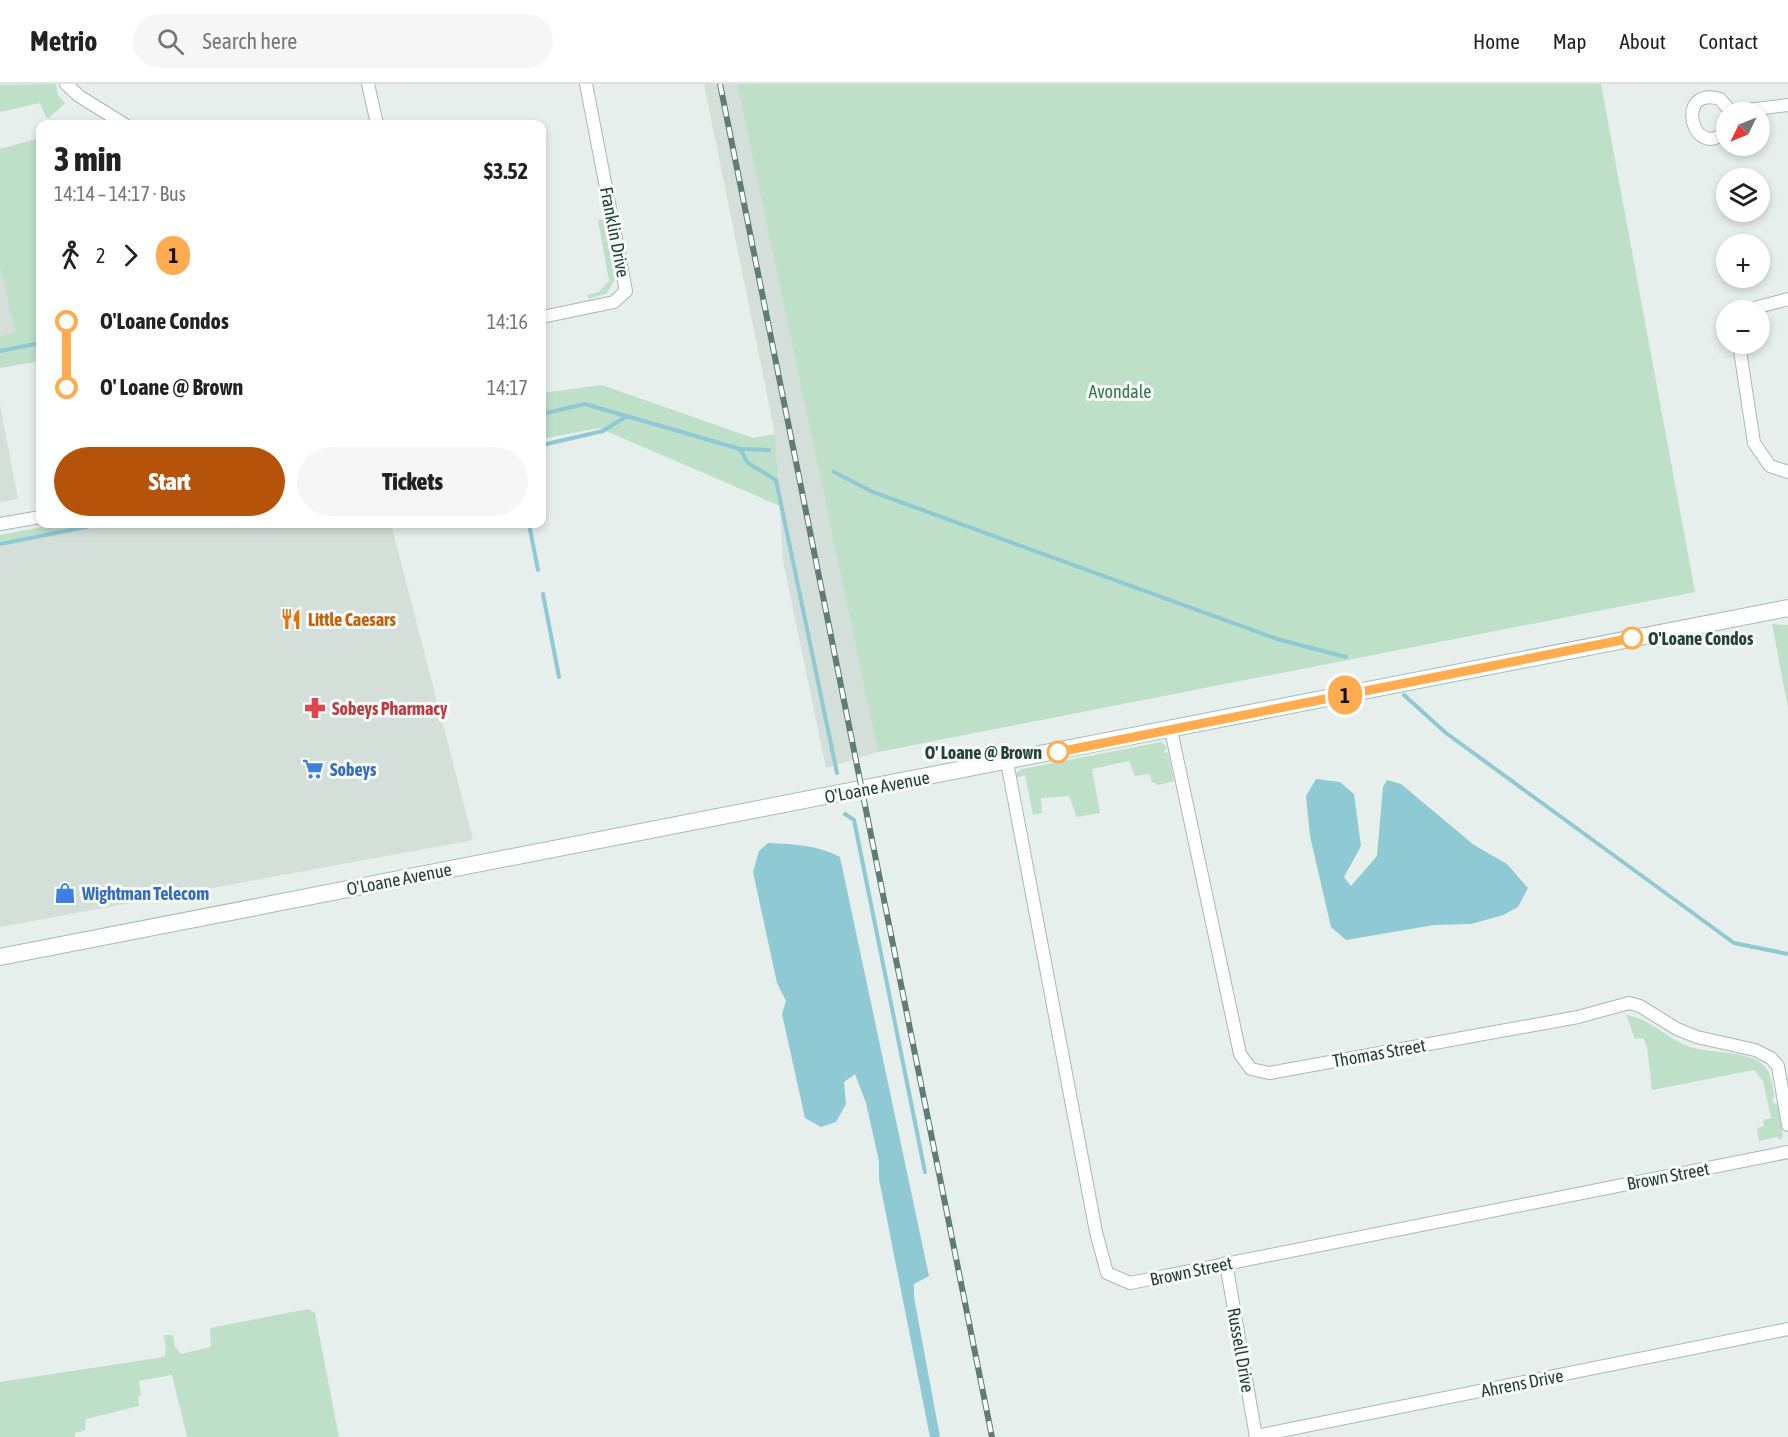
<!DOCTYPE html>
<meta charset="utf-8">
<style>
body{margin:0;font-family:"Asap Condensed",sans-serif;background:#f6f6f6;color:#222;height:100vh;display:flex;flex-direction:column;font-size:22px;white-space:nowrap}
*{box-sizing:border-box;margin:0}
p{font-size:20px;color:#767676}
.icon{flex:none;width:33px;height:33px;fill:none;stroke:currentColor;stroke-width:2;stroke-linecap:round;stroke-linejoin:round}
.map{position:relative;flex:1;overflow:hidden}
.panel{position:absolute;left:36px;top:36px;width:510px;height:408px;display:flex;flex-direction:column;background:#fff;border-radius:12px;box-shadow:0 3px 9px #0003}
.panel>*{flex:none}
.badge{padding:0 12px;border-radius:20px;font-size:21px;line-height:39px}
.needle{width:39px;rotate:227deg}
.fabs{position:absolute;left:1716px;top:18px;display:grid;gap:12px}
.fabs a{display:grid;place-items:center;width:54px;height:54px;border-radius:50%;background:#fff;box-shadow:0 3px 9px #0003;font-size:30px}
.map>.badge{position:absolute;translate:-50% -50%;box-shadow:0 0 0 3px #fff}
.legs{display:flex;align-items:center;gap:9px;height:66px;padding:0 18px;font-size:20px}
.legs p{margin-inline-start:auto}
.overview{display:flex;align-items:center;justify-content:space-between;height:102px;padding:0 18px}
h1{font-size:33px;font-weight:800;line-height:45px}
.action{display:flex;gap:12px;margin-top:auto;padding:12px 18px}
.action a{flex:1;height:69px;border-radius:36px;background:#b45309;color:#fff;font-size:24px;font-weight:800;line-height:69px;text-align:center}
.action a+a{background:#f6f6f6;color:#222}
ul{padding:0 18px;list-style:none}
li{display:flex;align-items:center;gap:21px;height:66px;font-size:22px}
li i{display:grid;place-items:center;width:9px;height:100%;margin:0 8px;background:currentColor}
li i::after{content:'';width:15px;height:15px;margin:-8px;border:4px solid;border-radius:50%;background:#fff}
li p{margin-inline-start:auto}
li:first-child i{background:linear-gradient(#0000 50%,currentColor 0)}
li:last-child i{background:linear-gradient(currentColor 50%,#0000 0)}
header{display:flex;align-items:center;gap:36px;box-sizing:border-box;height:84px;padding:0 30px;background:#fff;border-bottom:2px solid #e0e0e0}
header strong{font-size:28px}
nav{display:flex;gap:33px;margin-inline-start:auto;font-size:21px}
.search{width:420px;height:54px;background:#f6f6f6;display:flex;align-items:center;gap:15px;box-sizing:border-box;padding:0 21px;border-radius:33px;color:#767676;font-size:22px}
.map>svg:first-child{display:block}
.built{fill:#d4dfda}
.green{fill:#bfe0c8}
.water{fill:#8ec9d4}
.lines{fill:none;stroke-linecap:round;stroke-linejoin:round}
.stream{stroke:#8ec9d4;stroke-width:4}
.street-casing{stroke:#a8b8b2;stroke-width:14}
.secondary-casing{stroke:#a4bbb3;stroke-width:18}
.street{stroke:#fff;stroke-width:12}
.secondary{stroke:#fff;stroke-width:16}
.rail-casing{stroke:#5f7d75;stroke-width:6}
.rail{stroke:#f7fbf9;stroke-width:4;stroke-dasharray:11;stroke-linecap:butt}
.line-1-casing{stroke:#fff;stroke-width:14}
.line-1{stroke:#ffab4f;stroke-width:9}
.stop-1-dot{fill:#fff;stroke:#ffab4f;stroke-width:3}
.labels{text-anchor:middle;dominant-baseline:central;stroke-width:6;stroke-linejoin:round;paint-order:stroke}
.street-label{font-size:18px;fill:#24423a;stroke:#f7fbf9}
.park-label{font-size:18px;fill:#2d7a4b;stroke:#f7fbf9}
.food-label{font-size:18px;font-weight:bold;fill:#c56008;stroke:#f7fbf9;text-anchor:start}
.stop-label{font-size:18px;font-weight:bold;fill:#24423a;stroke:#f7fbf9;text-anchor:start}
.health-label{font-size:18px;font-weight:bold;fill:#be3a42;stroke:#f7fbf9;text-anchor:start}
.shop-label{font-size:18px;font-weight:bold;fill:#366cbe;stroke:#f7fbf9;text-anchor:start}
</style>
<header>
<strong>Metrio</strong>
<div class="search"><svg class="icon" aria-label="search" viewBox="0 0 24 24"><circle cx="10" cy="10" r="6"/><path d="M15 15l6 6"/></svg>Search here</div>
<nav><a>Home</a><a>Map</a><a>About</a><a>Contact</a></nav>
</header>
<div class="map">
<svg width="1788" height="1353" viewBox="0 0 1788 1353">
<rect width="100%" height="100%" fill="#e6efeb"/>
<!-- built -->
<g class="built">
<path d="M704,0H737L878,668L826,684L783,477L775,350Z"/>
<path d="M0,184L15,248L0,252Z"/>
<path d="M0,321L18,415L0,418Z"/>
<path d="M115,440H391L473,756L0,843V460Z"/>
</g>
<!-- green -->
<g class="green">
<path d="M56,0L58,11L65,19L49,34L46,33L40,19L0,28V1Z"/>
<path d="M737,0H1601L1695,508L878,668Z"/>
<path d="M40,54V277L0,284V252L15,248L0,184V65Z"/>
<path d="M604,135L615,195L607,209L589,215L587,211L599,208L609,197L598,136Z"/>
<path d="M602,301L753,354L775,350L780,422L599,344L542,355V309Z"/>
<path d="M56,440H95L0,458V451Z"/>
<path d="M1772,540L1788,541V624Z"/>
<path d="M1161,658L1167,663L1163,669L1168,668L1174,697L1158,701L1152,698L1150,690L1135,692L1129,677L1092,685L1100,729L1077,733L1069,712L1041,714L1042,729L1033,731L1025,691L1016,694V689L1022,685Z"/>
<path d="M1626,931C1649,934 1665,953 1687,962C1708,970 1746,966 1762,980C1772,987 1772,1003 1775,1014L1772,1015L1774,1020L1777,1019L1783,1051L1781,1056L1777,1053L1759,1057L1757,1044L1764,1042L1763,1036L1771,1034L1763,997L1754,986L1652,1006L1647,963L1643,954L1635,955Z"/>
<path d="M308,1225L315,1229L339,1353H187L172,1291L139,1297L141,1311L138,1312L139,1322L86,1335L85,1346L75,1349V1353H0V1298L164,1273L166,1267L164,1251H173L175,1263L181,1270L211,1263L210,1244Z"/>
</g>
<!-- water -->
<g class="water">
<path d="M1316,695L1340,698L1354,710L1361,762L1344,793L1351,802L1377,772L1383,703L1387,696L1401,700L1474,761L1507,780L1528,804L1518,823L1503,831L1471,840L1434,841L1346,856L1331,843L1310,752L1306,712Z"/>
<path d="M768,759C793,760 818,761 840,773L929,1192L914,1200V1213L940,1353H930L879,1095V1077L866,1019L855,990L844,998L846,1020L836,1038L821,1043L805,1034L782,930L786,917L777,899L753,788L759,767Z"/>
</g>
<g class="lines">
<!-- stream -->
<g class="stream">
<path d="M0,267L40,259"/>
<path d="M542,330L585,320L740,365L769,366"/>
<path d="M542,361L603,347L627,332"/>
<path d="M740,365L748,379L776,396L837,689"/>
<path d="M834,388L873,408L1277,555L1346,573"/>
<path d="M529,440L538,486"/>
<path d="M0,460L101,440"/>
<path d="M543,510L559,593"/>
<path d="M1404,611L1446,649L1734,859L1788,870"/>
<path d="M845,730L854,736L925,1088"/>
</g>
<defs>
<g id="street">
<path d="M66,0L79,12L124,40"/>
<path d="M368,0L377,40"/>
<path d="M1731,28L1788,21"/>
<path d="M1726,47C1693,79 1673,1 1720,15L1731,28"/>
<path d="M1753,226L1758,223L1788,215"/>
<path d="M542,233L614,218L626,207L586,0"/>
<path d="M1739,260L1754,359L1770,382L1788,388"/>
<path d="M0,440L40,433"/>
<path d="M1171,646L1240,970L1251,985L1269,989L1578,933L1629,919L1640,922L1677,945L1697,953L1755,966L1771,974L1778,982L1788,1041"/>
<path d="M1007,678L1096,1148L1107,1189L1130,1199L1788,1068"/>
<path d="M1226,1179L1256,1353"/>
<path d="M1256,1352L1788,1245"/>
</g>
<path id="secondary" d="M0,873L1788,524"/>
</defs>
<!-- street casing -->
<use href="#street" class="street-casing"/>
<!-- secondary casing -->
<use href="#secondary" class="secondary-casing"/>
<!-- street -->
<use href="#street" class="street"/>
<!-- secondary -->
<use href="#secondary" class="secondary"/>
<defs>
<path id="rail" d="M720,0L992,1353"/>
</defs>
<!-- rail casing -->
<use href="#rail" class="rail-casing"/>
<!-- rail -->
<use href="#rail" class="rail"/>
</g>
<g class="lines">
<defs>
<path id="line-1" d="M1058,668L1632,554"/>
</defs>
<!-- line-1 casing -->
<use href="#line-1" class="line-1-casing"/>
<!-- line-1 -->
<use href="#line-1" class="line-1"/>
</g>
<!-- icons -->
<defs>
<symbol id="restaurant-bare" viewBox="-9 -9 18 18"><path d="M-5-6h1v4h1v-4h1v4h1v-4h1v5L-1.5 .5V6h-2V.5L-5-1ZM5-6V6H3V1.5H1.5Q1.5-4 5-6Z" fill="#e8710a" stroke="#f7fbf9" stroke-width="2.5" paint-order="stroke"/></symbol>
<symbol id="pharmacy-bare" viewBox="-9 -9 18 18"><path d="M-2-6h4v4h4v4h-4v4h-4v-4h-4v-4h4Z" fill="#e0444e" stroke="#f7fbf9" stroke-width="2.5" paint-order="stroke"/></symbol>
<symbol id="supermarket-bare" viewBox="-9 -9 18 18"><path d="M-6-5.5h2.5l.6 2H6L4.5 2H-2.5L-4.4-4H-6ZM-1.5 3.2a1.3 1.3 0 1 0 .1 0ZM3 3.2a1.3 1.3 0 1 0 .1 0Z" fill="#3f7fe0" stroke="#f7fbf9" stroke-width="2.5" paint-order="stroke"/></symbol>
<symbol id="shop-bare" viewBox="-9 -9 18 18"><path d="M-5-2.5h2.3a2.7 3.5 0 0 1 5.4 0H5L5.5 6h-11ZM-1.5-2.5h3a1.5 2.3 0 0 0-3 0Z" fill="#3f7fe0" stroke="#f7fbf9" stroke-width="2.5" paint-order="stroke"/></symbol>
</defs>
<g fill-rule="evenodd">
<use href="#restaurant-bare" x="276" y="520" width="30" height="30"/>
<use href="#pharmacy-bare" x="300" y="609" width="30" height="30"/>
<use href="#supermarket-bare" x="298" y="670" width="30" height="30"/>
<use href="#shop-bare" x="50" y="794" width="30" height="30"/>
</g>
<!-- markers -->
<g class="stop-1-dot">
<circle cx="1632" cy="554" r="10"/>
<circle cx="1058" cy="668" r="10"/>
</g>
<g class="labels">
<!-- street labels -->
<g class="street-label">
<text transform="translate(615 148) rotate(79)">Franklin Drive</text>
<text transform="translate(877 703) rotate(-11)">O'Loane Avenue</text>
<text transform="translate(399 795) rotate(-11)">O'Loane Avenue</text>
<text transform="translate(1379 969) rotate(-10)">Thomas Street</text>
<text transform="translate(1668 1092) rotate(-11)">Brown Street</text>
<text transform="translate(1191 1187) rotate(-12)">Brown Street</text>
<text transform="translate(1241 1266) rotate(80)">Russell Drive</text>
<text transform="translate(1522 1299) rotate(-11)">Ahrens Drive</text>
</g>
<!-- park labels -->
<g class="park-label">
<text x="1120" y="307">Avondale</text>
</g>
<!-- food labels -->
<g class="food-label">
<text x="308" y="535">Little Caesars</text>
</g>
<!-- stop labels -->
<g class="stop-label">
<text x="1648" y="554">O'Loane Condos</text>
<text x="1042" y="668" text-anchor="end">O' Loane @ Brown</text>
</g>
<!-- health labels -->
<g class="health-label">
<text x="332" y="624">Sobeys Pharmacy</text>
</g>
<!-- shop labels -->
<g class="shop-label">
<text x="330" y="685">Sobeys</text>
<text x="82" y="809">Wightman Telecom</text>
</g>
</g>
</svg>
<div class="fabs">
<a><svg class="needle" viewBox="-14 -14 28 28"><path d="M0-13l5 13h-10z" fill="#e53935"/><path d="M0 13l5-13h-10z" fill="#767676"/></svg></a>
<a><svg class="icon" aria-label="layers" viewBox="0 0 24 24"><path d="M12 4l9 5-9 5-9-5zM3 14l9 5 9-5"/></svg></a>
<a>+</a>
<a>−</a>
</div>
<b class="badge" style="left:1345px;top:611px;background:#ffab4f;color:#111">1</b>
<section class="panel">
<div class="overview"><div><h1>3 min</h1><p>14:14 – 14:17 · Bus</p></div><b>$3.52</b></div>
<div class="legs"><svg class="icon" aria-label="walk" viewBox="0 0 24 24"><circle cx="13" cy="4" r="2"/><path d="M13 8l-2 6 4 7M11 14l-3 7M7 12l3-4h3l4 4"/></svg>2<svg class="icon" aria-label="forward" viewBox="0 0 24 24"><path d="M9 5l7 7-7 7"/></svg><b class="badge" style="background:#ffab4f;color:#111">1</b></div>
<ul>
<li><i style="color:#ffab4f"></i><b>O'Loane Condos</b><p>14:16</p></li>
<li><i style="color:#ffab4f"></i><b>O' Loane @ Brown</b><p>14:17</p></li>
</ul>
<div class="action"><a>Start</a><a>Tickets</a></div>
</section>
</div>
